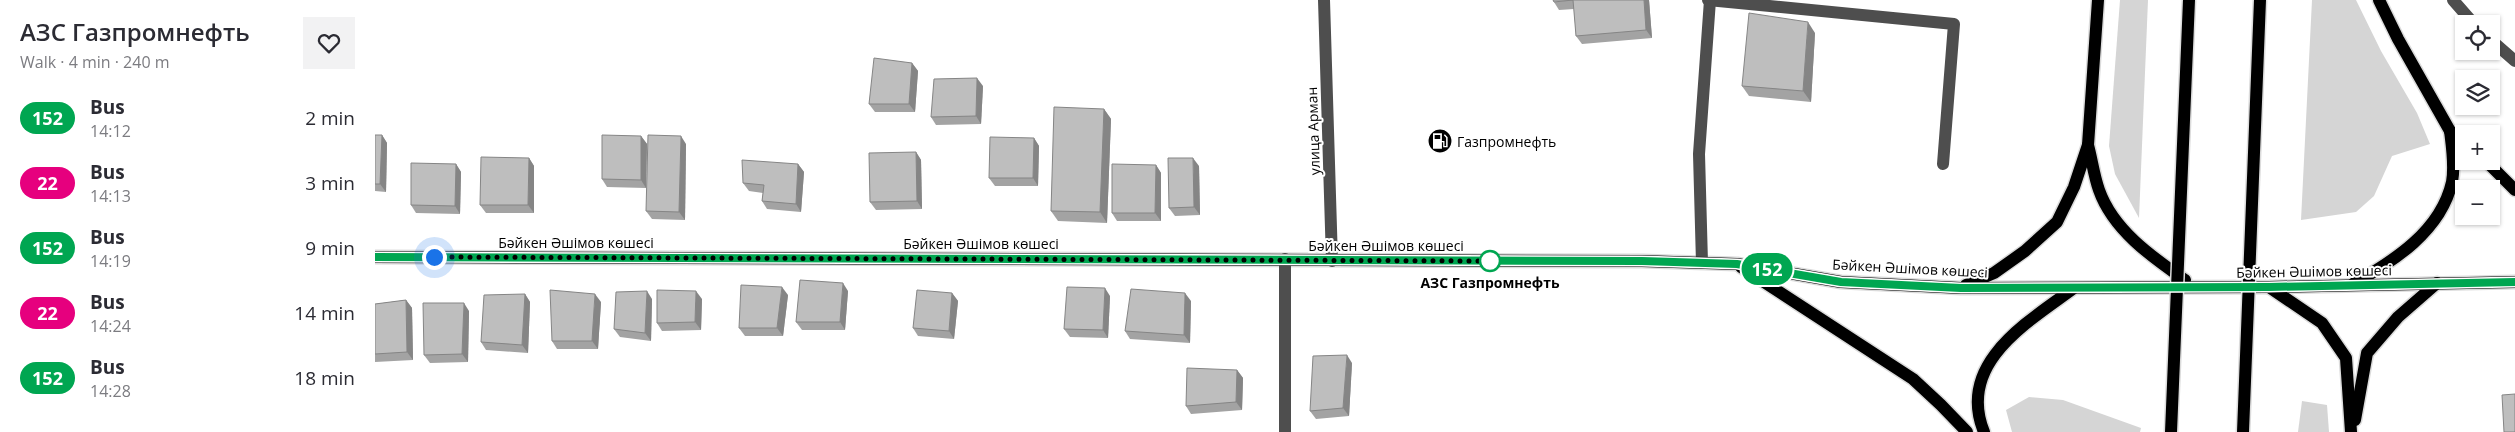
<!DOCTYPE html>
<meta charset="utf-8">
<style>
body{margin:0;font-family:"Open Sans",sans-serif;background:#f2f2f3;color:#2b2b33;height:100vh;display:flex;flex-direction:column;font-size:19px;white-space:nowrap}
*{box-sizing:border-box;margin:0}
p{font-size:16px;color:#7c7c81}
.icon{flex:none;width:28px;height:28px;fill:none;stroke:currentColor;stroke-width:2;stroke-linecap:round;stroke-linejoin:round}
.map{position:relative;flex:1;overflow:hidden}
.sheet{display:flex;flex-direction:column;background:#fff;width:375px}
.sheet>*{flex:none}
.badge{padding:0 10px;border-radius:16px;font-size:18px;line-height:32px}
.controls{position:absolute;left:2080px;top:15px;display:grid;gap:10px}
.controls a{display:grid;place-items:center;width:45px;height:45px;border-radius:0px;background:#fff;box-shadow:0 1px 4px #0004;font-size:25px}
.you{position:absolute;width:25px;height:25px;margin:-12px;border:4px solid #fff;border-radius:50%;background:#1a73e8;box-shadow:0 0 0 8px #1a73e833}
.map>.badge{position:absolute;translate:-50% -50%;box-shadow:0 0 0 2px #fff}
.round{display:grid;place-items:center;flex:none;width:52px;height:52px;border-radius:0px;background:#f2f2f3}
.headline{display:flex;align-items:center;justify-content:space-between;height:85px;padding:0 20px}
h1{font-size:24px;font-weight:600;line-height:38px}
ul{padding:0;list-style:none}
li{display:flex;align-items:center;gap:15px;height:65px;padding:0 20px}
li div{flex:1}
li b{display:block;font-size:19px}
li em{font-style:normal}
li .badge{min-width:55px;font-weight:700;text-align:center}
main{display:flex;flex:1;min-height:0}
.map>svg:first-child{display:block}
.green{fill:#d5d5d5}
.lines{fill:none;stroke-linecap:round;stroke-linejoin:round}
.major-casing{stroke:#dbdbdb;stroke-width:15}
.minor{stroke:#4e4e4e;stroke-width:12}
.major{stroke:#000;stroke-width:12}
.major-bridge-casing{stroke:#dbdbdb;stroke-width:15;stroke-linecap:butt}
.major-bridge{stroke:#000;stroke-width:12}
.wall{fill:#a3a3a3}
.shaded-wall{fill:#858585}
.building{fill:#bebebe;stroke:#858585}
.line-casing{stroke:#fff;stroke-width:11}
.line{stroke:#00a651;stroke-width:8}
.walk{stroke:#000;stroke-width:5;stroke-dasharray:0 9}
.stop-dot{fill:#fff;stroke:#00a651;stroke-width:2.5}
.labels{text-anchor:middle;dominant-baseline:central;stroke-width:4;stroke-linejoin:round;paint-order:stroke}
.street-label{font-size:14px;fill:#000;stroke:#fff}
.poi-label{font-size:14px;fill:#000;stroke:#fff;text-anchor:start}
.stop-label{font-size:14px;font-weight:bold;fill:#000;stroke:#fff}
</style>
<main>
<section class="sheet">
<div class="headline"><div><h1>АЗС Газпромнефть</h1><p>Walk · 4 min · 240 m</p></div><a class="round"><svg class="icon" aria-label="heart" viewBox="0 0 24 24"><path d="M12 20l-8-8c-3-5 5-10 8-4 3-6 11-1 8 4z"/></svg></a></div>
<ul>
<li><span class="badge" style="background:#00a651;color:#fff">152</span><div><b>Bus</b><p>14:12</p></div><em>2 min</em></li>
<li><span class="badge" style="background:#e6007e;color:#fff">22</span><div><b>Bus</b><p>14:13</p></div><em>3 min</em></li>
<li><span class="badge" style="background:#00a651;color:#fff">152</span><div><b>Bus</b><p>14:19</p></div><em>9 min</em></li>
<li><span class="badge" style="background:#e6007e;color:#fff">22</span><div><b>Bus</b><p>14:24</p></div><em>14 min</em></li>
<li><span class="badge" style="background:#00a651;color:#fff">152</span><div><b>Bus</b><p>14:28</p></div><em>18 min</em></li>
</ul>
</section>
<div class="map">
<svg width="2140" height="432" viewBox="0 0 2140 432">
<rect width="100%" height="100%" fill="#fff"/>
<!-- green -->
<g class="green">
<path d="M1745,0H1773L1764,218L1740,174L1734,146Z"/>
<path d="M1937,0H1981L2006,51L2042,113L2055,144L2017,156L1999,196L1981,212L1926,220Z"/>
<path d="M1654,397L1688,400L1766,428L1765,432H1637L1631,410Z"/>
<path d="M1927,401L1952,405L1954,432H1923Z"/>
</g>
<g class="lines">
<defs>
<g id="major">
<path d="M2004,0L2023,39L2075,131L2089,142"/>
<path d="M1713,145C1717,160 1719,176 1724,190C1738,230 1777,257 1810,280"/>
<path d="M2111,161L2140,190"/>
<path d="M0,257L1267,261L1362,264L1466,282L1586,288L1894,287L2140,282"/>
<path d="M1366,267L1538,379L1566,405L1592,432"/>
<path d="M1978,284C2019,261 2066,231 2077,182C2080,166 2077,147 2075,131"/>
<path d="M1591,285L1619,273L1650,251L1682,222L1699,187L1713,145L1723,0"/>
<path d="M1894,287L1947,323L1971,358L1976,432"/>
<path d="M1980,420L1992,353L2023,317L2062,283"/>
<path d="M1609,432C1581,363 1653,322 1699,288"/>
</g>
</defs>
<!-- major casing -->
<use href="#major" class="major-casing"/>
<!-- minor -->
<g class="minor">
<path d="M949,0L957,261"/>
<path d="M1333,0L1579,24L1568,164"/>
<path d="M2078,0L2099,24"/>
<path d="M2116,40L2140,61"/>
<path d="M1327,263L1324,154L1335,0"/>
<path d="M910,432V259"/>
</g>
<!-- major -->
<use href="#major" class="major"/>
<defs>
<g id="major-bridge">
<path d="M1796,432L1814,0"/>
<path d="M1868,432L1885,0"/>
</g>
</defs>
<!-- major-bridge casing -->
<use href="#major-bridge" class="major-bridge-casing"/>
<!-- major-bridge -->
<use href="#major-bridge" class="major-bridge"/>
</g>
<!-- wall -->
<g class="wall">
<path d="M1178,0H1274L1277,38L1207,44L1201,36L1199,9L1184,10L1179,2Z"/>
<path d="M1440,33L1436,102L1374,96L1367,86Z"/>
<path d="M537,63L543,71L540,112H500L494,104Z"/>
<path d="M608,86L606,124L561,125L556,117Z"/>
<path d="M729,109L736,119L732,223L683,221L676,211Z"/>
<path d="M0,135H7L12,143L11,192L0,191Z"/>
<path d="M266,136L272,144L271,188L232,187L227,179Z"/>
<path d="M659,138L664,146L663,186H620L614,178Z"/>
<path d="M311,144L310,220L277,219L271,211Z"/>
<path d="M541,152L546,160L547,209L501,210L495,202Z"/>
<path d="M154,158L159,166V213H111L105,205Z"/>
<path d="M81,164L86,172L85,214L41,213L36,205Z"/>
<path d="M423,164L429,172L426,212L392,209L387,201L388,193L374,191L368,183Z"/>
<path d="M781,165L786,173V221H742L737,213Z"/>
<path d="M824,166L825,215L800,216L794,208Z"/>
<path d="M473,291L470,330H427L421,322Z"/>
<path d="M577,293L583,301L579,339L543,336L538,328Z"/>
<path d="M150,294L155,302L153,353L111,350L106,342Z"/>
<path d="M413,295L408,336H370L364,328Z"/>
<path d="M735,296L733,338L695,337L689,329Z"/>
<path d="M277,299L276,341L245,337L239,329Z"/>
<path d="M327,299L326,330L287,331L282,323Z"/>
<path d="M31,300L37,308L38,360L0,362V304Z"/>
<path d="M816,301L815,343L755,339L750,331Z"/>
<path d="M226,302L223,349H182L177,341Z"/>
<path d="M94,311L93,362L55,363L49,355Z"/>
<path d="M977,363L974,416L941,419L935,411Z"/>
<path d="M862,370L868,378L867,410L816,414L811,406Z"/>
</g>
<!-- shaded-wall -->
<g class="shaded-wall">
<path d="M1269,0H1274L1277,38L1271,30Z"/>
<path d="M1433,22L1440,33L1436,102L1428,91Z"/>
<path d="M537,63L543,71L540,112L534,104Z"/>
<path d="M602,78L608,86L606,124L601,116Z"/>
<path d="M729,109L736,119L732,223L725,212Z"/>
<path d="M7,135L12,143L11,192L5,184Z"/>
<path d="M266,136L272,144L271,188L266,180Z"/>
<path d="M306,136L311,144L310,220L304,212Z"/>
<path d="M659,138L664,146L663,186L658,178Z"/>
<path d="M541,152L546,160L547,209L542,201Z"/>
<path d="M154,158L159,166V213L153,205Z"/>
<path d="M818,158L824,166L825,215L819,207Z"/>
<path d="M81,164L86,172L85,214L80,206Z"/>
<path d="M423,164L429,172L426,212L421,204Z"/>
<path d="M781,165L786,173V221L780,213Z"/>
<path d="M468,283L473,291L470,330L465,322Z"/>
<path d="M407,287L413,295L408,336L402,328Z"/>
<path d="M730,288L735,296L733,338L728,330Z"/>
<path d="M272,291L277,299L276,341L270,333Z"/>
<path d="M321,291L327,299L326,330L320,322Z"/>
<path d="M577,293L583,301L579,339L574,331Z"/>
<path d="M810,293L816,301L815,343L809,335Z"/>
<path d="M150,294L155,302L153,353L147,345Z"/>
<path d="M220,294L226,302L223,349L217,341Z"/>
<path d="M31,300L37,308L38,360L32,352Z"/>
<path d="M89,303L94,311L93,362L87,354Z"/>
<path d="M972,355L977,363L974,416L968,408Z"/>
<path d="M862,370L868,378L867,410L861,402Z"/>
</g>
<!-- building -->
<g class="building">
<path d="M1178,0H1269L1271,30L1201,36L1198,0L1179,2Z"/>
<path d="M1374,13L1433,22L1428,91L1367,86Z"/>
<path d="M499,58L537,63L534,104H494Z"/>
<path d="M602,78L601,116L556,117L559,79Z"/>
<path d="M679,107L729,109L725,212L676,211Z"/>
<path d="M0,135H7L5,184H0Z"/>
<path d="M227,135L266,136V180L227,179Z"/>
<path d="M273,135L306,136L304,212L271,211Z"/>
<path d="M615,137L659,138L658,178H614Z"/>
<path d="M541,152L542,201L495,202L494,153Z"/>
<path d="M106,157L154,158L153,205H105Z"/>
<path d="M793,158H818L819,207L794,208Z"/>
<path d="M367,160L423,164L421,204L387,201L389,185L368,183Z"/>
<path d="M36,163L81,164L80,206L36,205Z"/>
<path d="M737,164L781,165L780,213H737Z"/>
<path d="M425,280L468,283L465,322H421Z"/>
<path d="M366,285L407,287L402,328H364Z"/>
<path d="M692,287L730,288L728,330L689,329Z"/>
<path d="M756,289L810,293L809,335L750,331Z"/>
<path d="M175,290L220,294L217,341H177Z"/>
<path d="M282,290L321,291L320,322L282,323Z"/>
<path d="M542,290L577,293L574,331L538,328Z"/>
<path d="M272,291L270,333L239,329L241,292Z"/>
<path d="M150,294L147,345L106,342L109,295Z"/>
<path d="M31,300L32,352L0,354V304Z"/>
<path d="M48,303H89L87,354L49,355Z"/>
<path d="M972,355L968,408L935,411L938,356Z"/>
<path d="M812,368L862,370L861,402L811,406Z"/>
<path d="M2140,394V432H2129L2127,395Z"/>
</g>
<g class="lines">
<defs>
<path id="line" d="M0,257L1267,261L1362,264L1466,282L1586,288L1894,287L2140,282"/>
</defs>
<!-- line casing -->
<use href="#line" class="line-casing"/>
<!-- line -->
<use href="#line" class="line"/>
<!-- walk -->
<path class="walk" d="M59,257L1115,261"/>
</g>
<!-- icons -->
<defs>
<symbol id="fuel-disc" viewBox="-11 -11 22 22"><circle r="9.5" fill="#000" stroke="#fff"/><path d="M-5.5-6h7V0h2V4h1.3V-2.5L3-4.5l.8-.8L6-3V5H2.5V1h-1V6h-7ZM-4.2-4.7v3.2H.2V-4.7Z" fill="#fff"/></symbol>
</defs>
<g fill-rule="evenodd">
<use href="#fuel-disc" x="1051" y="127" width="28" height="28"/>
</g>
<!-- markers -->
<circle class="stop-dot" cx="1115" cy="261" r="10"/>
<g class="labels">
<!-- street labels -->
<g class="street-label">
<text transform="translate(938 131) rotate(-92)">улица Арман</text>
<text x="201" y="242">Бәйкен Әшімов көшесі</text>
<text x="606" y="243">Бәйкен Әшімов көшесі</text>
<text x="1011" y="245">Бәйкен Әшімов көшесі</text>
<text transform="translate(1535 268) rotate(3)">Бәйкен Әшімов көшесі</text>
<text transform="translate(1939 271) rotate(-1)">Бәйкен Әшімов көшесі</text>
</g>
<!-- poi labels -->
<g class="poi-label">
<text x="1082" y="141">Газпромнефть</text>
</g>
<!-- stop labels -->
<g class="stop-label">
<text x="1115" y="282">АЗС Газпромнефть</text>
</g>
</g>
</svg>
<div class="controls">
<a><svg class="icon" aria-label="locate" viewBox="0 0 24 24"><circle cx="12" cy="12" r="6"/><path d="M12 2v4M12 18v4M2 12h4M18 12h4"/></svg></a>
<a><svg class="icon" aria-label="layers" viewBox="0 0 24 24"><path d="M12 4l9 5-9 5-9-5zM3 14l9 5 9-5"/></svg></a>
<a>+</a>
<a>−</a>
</div>
<div class="you" style="left:59px;top:257px"></div>
<b class="badge" style="left:1392px;top:269px;background:#00a651;color:#fff">152</b>
</div>
</main>
